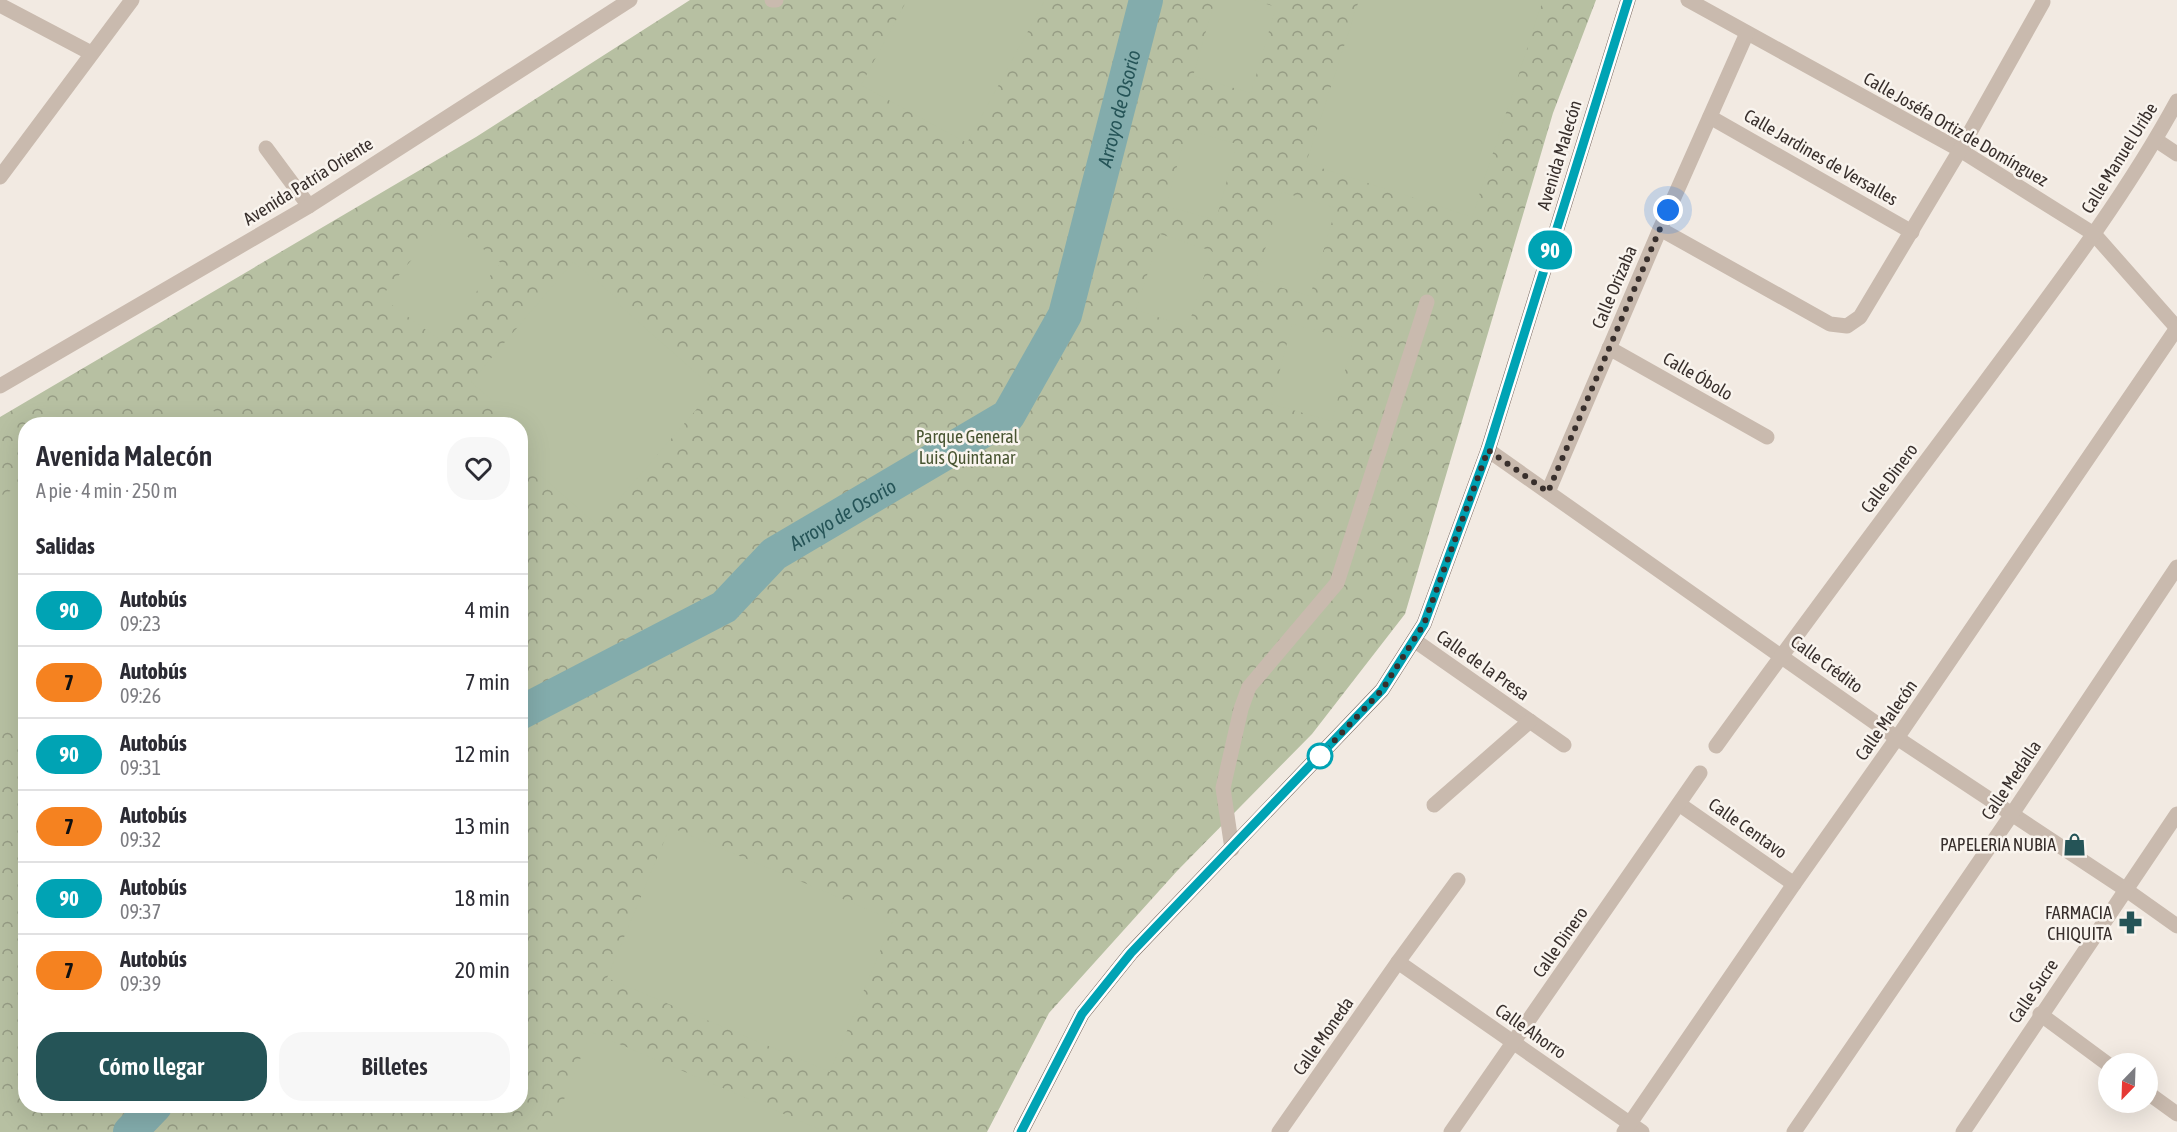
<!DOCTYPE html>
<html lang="es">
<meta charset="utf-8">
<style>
body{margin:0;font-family:"Asap Condensed",sans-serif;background:#f7f7f7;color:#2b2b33;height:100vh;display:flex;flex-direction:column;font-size:22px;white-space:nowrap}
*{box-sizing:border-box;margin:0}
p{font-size:20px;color:#7c7c81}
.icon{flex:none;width:33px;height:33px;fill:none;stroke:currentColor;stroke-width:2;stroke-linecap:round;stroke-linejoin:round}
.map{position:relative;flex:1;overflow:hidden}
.side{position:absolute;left:18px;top:417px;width:510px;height:696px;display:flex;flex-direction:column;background:#fff;border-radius:24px;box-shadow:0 6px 24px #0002}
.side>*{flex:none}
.badge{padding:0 12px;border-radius:20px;font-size:21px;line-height:39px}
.needle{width:39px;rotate:203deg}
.buttons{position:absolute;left:2098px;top:1053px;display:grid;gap:12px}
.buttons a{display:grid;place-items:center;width:60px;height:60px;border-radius:50%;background:#fff;box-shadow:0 6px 24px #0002;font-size:30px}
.you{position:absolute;width:30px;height:30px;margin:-15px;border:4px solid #fff;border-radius:50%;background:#1a73e8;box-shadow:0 0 0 9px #1a73e833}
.map>.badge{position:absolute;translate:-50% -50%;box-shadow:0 0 0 3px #fff}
h2{padding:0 18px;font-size:22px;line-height:54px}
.round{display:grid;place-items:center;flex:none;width:63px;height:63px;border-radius:24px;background:#f7f7f7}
.head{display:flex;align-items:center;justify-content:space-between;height:102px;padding:0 18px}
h1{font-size:28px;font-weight:600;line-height:45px}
.cta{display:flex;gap:12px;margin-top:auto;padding:12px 18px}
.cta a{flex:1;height:69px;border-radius:24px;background:#255457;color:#fff;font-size:24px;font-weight:600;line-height:69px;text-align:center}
.cta a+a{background:#f7f7f7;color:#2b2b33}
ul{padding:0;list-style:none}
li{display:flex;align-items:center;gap:18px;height:72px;padding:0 18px;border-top:2px solid #e1e1e2}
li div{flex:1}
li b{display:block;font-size:22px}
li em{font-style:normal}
li .badge{min-width:66px;font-weight:700;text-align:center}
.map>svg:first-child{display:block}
.forest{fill:url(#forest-crowns);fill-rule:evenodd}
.pitch{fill:#b7c0a2}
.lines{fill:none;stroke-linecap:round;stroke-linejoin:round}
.river{stroke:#83acac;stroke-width:34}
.minor{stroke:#c9baae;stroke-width:15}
.major{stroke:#79675e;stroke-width:15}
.line-casing{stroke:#fff;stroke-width:14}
.line{stroke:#00a3b4;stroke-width:9}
.walk{stroke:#382f2c;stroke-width:6;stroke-dasharray:0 10.8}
.stop-dot{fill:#fff;stroke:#00a3b4;stroke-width:3}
.labels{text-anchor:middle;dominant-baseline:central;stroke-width:5;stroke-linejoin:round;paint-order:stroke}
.street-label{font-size:18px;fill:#382f2c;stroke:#f9f4ee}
.park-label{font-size:18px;fill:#495532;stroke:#f9f4ee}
.poi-label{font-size:18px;fill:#382f2c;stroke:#f9f4ee;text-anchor:end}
.water-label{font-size:20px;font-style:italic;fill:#255457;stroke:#f9f4ee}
</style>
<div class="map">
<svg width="2177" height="1132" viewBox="0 0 2177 1132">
<defs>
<pattern id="forest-crowns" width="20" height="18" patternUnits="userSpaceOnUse" patternTransform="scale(1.5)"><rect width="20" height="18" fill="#b7c0a2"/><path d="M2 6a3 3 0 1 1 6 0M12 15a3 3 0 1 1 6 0" fill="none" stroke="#969c84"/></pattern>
</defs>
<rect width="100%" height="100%" fill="#f2eae2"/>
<!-- forest -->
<path class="forest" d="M690,0H1596L1553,113L1405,614L1312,734L1177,871L1049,1013L987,1132H0V417L476,137ZM26,424H520V1106H26Z"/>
<!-- pitch -->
<g class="pitch">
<path d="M907,0H1045L967,143L861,85Z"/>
<path d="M1215,0H1254L1276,7L1251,93L1193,76Z"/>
<path d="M1359,0H1543L1472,217L1306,163Z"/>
<path d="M1187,130L1237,144L1216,220L1166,206Z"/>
<path d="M1282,192L1336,208L1310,296L1256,280Z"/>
<path d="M445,219L501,263L437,338L381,297Z"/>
<path d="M1160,234L1212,251L1188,327L1136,310Z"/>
<path d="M573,262L618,299L616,302L714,389L597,525L521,458L520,424H508L513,418L471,382Z"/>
<path d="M1292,324L1353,340L1332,421L1271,404Z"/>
<path d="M193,401L240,424H147Z"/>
<path d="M25,484V746L0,716V496Z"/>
<path d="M670,827L893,920L830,1072L607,978Z"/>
<path d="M591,1032L826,1132H551Z"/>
</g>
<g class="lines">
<!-- river -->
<g class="river">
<path id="s1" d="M520,713L724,607L774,554L1008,416L1065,315L1146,0"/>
<path d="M130,1132L155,1106"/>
</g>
<!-- minor -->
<g class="minor">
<path d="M772,0H776"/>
<path d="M1688,0L1960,150L2094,234L2177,328"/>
<path d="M0,5L91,53"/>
<path d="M1710,117L1912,232"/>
<path d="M2156,140L2177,154"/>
<path d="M266,148L309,206"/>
<path d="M0,177L132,0"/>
<path d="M1660,229L1830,324L1847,326L1860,317L1960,150L2043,2"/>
<path d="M1609,348L1767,437"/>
<path d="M0,386L309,206L630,0"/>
<path d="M1488,450L1897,738L2125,889L2177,926"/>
<path d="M1548,492L1660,229L1747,33"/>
<path d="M1414,640L1564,745"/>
<path d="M1716,746C1804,624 1893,505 1983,385C2051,293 2122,202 2177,101"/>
<path d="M1679,804L1794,884"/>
<path d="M1434,805L1530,721"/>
<path d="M1232,849L1223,788L1241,709L1249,687L1337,583L1427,302"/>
<path d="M1398,962L1642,1132"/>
<path d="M2040,1014L2109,1065"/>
<path d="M2148,1093L2177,1114"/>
<path d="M1279,1132L1398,962L1458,880"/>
<path d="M1451,1132L1700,773"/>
<path d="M1624,1132L1794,884L1897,738L2177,328"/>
<path d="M1794,1132L2012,814L2177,567"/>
<path d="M1963,1132L2177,814"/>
</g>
<!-- major -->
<path class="major" d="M1021,1132L1082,1014L1131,953L1382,690L1424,624L1488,450L1628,0"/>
</g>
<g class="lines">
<defs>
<path id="line" d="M1021,1132L1082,1014L1131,953L1382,690L1424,624L1488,450L1628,0"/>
</defs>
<!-- line casing -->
<use href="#line" class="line-casing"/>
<!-- line -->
<use href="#line" class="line"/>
<!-- walk -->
<path class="walk" d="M1320,756L1382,690L1424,624L1488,450L1548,492L1668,210"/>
</g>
<!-- icons -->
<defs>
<symbol id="shop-bare" viewBox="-9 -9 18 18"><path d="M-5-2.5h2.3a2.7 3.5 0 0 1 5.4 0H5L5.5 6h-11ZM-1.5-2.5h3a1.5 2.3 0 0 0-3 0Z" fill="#255457" stroke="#f9f4ee" stroke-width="2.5" paint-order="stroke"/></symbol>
<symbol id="pharmacy-bare" viewBox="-9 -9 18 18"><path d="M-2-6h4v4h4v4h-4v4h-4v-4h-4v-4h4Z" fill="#255457" stroke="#f9f4ee" stroke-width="2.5" paint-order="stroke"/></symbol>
</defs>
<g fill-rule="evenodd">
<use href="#shop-bare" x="2058" y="828" width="33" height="33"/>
<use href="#pharmacy-bare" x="2114" y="906" width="33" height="33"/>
</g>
<!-- markers -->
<circle class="stop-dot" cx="1320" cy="756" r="12"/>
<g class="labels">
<!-- street labels -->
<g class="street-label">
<text transform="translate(1956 129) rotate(30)">Calle Joséfa Ortiz de Domínguez</text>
<text transform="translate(1559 155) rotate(-73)">Avenida Malecón</text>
<text transform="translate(1821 157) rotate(30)">Calle Jardines de Versalles</text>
<text transform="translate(2119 158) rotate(-58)">Calle Manuel Uribe</text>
<text transform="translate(308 181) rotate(-32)">Avenida Patria Oriente</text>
<text transform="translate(1614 287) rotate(-67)">Calle Orizaba</text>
<text transform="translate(1698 376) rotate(30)">Calle Óbolo</text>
<text transform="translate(1889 478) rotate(-53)">Calle Dinero</text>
<text transform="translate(1827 664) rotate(36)">Calle Crédito</text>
<text transform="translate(1483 665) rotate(35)">Calle de la Presa</text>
<text transform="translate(1886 720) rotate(-55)">Calle Malecón</text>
<text transform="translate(2011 780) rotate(-56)">Calle Medalla</text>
<text transform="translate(1748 828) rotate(35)">Calle Centavo</text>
<text transform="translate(1560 942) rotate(-55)">Calle Dinero</text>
<text transform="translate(2033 991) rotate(-56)">Calle Sucre</text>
<text transform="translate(1531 1031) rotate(35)">Calle Ahorro</text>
<text transform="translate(1323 1036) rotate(-55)">Calle Moneda</text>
</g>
<!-- park labels -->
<g class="park-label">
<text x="967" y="436">Parque General<tspan x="967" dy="21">Luis Quintanar</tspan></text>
</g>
<!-- poi labels -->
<g class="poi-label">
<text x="2056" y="844">PAPELERIA NUBIA</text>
<text x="2112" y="912">FARMACIA<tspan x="2112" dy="21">CHIQUITA</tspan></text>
</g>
<!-- water labels -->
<g class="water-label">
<text stroke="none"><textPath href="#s1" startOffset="904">Arroyo de Osorio</textPath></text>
<text stroke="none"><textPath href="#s1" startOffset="382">Arroyo de Osorio</textPath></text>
</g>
</g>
</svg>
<div class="buttons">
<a><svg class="needle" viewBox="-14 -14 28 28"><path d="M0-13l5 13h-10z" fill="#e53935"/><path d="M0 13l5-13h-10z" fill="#7c7c81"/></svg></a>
</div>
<div class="you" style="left:1668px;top:210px"></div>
<b class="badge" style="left:1550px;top:250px;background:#00a3b4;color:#fff">90</b>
<section class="side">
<div class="head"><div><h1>Avenida Malecón</h1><p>A pie · 4 min · 250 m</p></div><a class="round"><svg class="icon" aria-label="heart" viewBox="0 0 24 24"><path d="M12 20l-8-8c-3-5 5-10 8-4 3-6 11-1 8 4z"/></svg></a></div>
<h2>Salidas</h2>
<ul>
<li><span class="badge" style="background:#00a3b4;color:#fff">90</span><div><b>Autobús</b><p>09:23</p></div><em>4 min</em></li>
<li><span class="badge" style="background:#f58220;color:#111">7</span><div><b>Autobús</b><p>09:26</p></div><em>7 min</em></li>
<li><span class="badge" style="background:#00a3b4;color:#fff">90</span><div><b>Autobús</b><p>09:31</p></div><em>12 min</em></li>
<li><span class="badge" style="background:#f58220;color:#111">7</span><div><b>Autobús</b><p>09:32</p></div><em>13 min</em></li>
<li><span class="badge" style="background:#00a3b4;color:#fff">90</span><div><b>Autobús</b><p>09:37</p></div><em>18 min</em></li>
<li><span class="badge" style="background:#f58220;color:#111">7</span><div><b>Autobús</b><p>09:39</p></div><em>20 min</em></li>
</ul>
<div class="cta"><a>Cómo llegar</a><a>Billetes</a></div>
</section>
</div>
